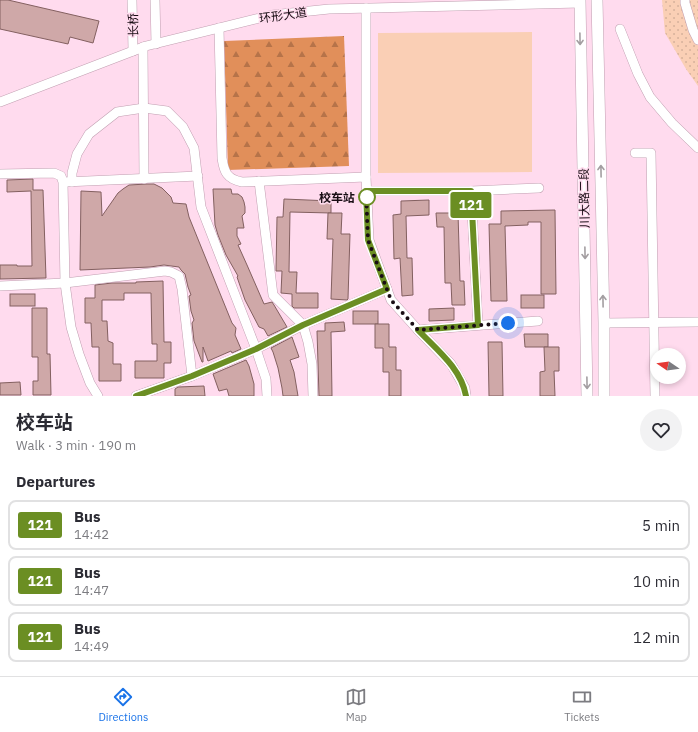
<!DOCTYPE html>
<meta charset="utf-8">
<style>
body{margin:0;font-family:"IBM Plex Sans","Noto Sans SC",sans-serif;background:#f2f2f3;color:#2b2b33;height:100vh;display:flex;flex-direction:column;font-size:15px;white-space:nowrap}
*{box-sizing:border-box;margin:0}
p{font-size:13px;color:#7c7c81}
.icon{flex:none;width:22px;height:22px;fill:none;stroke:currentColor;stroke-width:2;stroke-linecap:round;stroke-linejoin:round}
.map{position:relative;height:396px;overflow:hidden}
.panel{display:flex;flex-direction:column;background:#fff;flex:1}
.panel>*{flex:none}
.badge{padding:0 8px;border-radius:3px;font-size:14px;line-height:26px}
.needle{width:26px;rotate:283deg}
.tools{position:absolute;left:650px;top:348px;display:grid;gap:8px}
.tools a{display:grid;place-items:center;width:36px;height:36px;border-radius:50%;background:#fff;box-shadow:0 2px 6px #0003;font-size:20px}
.you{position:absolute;width:20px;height:20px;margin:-10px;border:3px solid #fff;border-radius:50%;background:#1a73e8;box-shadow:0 0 0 6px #1a73e833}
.map>.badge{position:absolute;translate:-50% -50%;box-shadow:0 0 0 2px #fff}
h2{padding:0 16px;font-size:15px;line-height:36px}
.round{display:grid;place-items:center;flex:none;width:42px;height:42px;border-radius:21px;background:#f2f2f3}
.head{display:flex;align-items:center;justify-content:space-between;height:68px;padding:0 16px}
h1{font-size:19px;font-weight:700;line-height:30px}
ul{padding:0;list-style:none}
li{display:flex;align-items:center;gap:12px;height:50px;margin:0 8px 6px;padding:0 8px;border:2px solid #e1e1e2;border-radius:8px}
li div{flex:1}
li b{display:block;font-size:15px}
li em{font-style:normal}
li .badge{min-width:44px;font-weight:700;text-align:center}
.dock{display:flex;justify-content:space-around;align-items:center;height:56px;border-top:1px solid #e1e1e2;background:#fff;font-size:11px;color:#7c7c81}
.dock a{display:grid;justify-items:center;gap:2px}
.dock .active{color:#1a73e8}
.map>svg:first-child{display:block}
.green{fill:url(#green-dots)}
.forest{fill:url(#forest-firs)}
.pitch{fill:#facfb5}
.building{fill:#cfa8a8;stroke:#836060}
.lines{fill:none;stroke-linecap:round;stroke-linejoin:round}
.minor-casing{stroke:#c19fb1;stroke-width:10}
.major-casing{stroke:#c19fb1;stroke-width:12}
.minor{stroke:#fff;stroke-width:9}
.major{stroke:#fff;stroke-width:11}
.oneway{stroke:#a39ea1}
.line-casing{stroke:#fff;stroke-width:9}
.line{stroke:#6b8e23;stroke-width:6}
.walk{stroke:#190d14;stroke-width:4;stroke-dasharray:0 7.2}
.stop-dot{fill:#fff;stroke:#6b8e23;stroke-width:2}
.labels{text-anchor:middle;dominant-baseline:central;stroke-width:3;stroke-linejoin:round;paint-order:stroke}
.street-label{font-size:12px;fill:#190d14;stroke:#ffdbee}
.stop-label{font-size:12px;font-weight:bold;fill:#190d14;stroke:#ffdbee;text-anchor:end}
</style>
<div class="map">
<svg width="698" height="396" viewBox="0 0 698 396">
<defs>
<pattern id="green-dots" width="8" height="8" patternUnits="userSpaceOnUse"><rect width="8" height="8" fill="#facfb5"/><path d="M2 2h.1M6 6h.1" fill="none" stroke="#d6b19b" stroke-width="1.8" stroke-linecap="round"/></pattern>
<pattern id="forest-firs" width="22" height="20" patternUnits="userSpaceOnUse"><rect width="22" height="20" fill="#e18f5a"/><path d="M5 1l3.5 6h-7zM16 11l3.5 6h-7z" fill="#b67349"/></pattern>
</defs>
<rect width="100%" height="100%" fill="#ffdbee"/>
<!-- green -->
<path class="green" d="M662,0H698V86L686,69L665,33Z"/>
<!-- forest -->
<path class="forest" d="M344,36L349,166L228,170L224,41Z"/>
<!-- pitch -->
<path class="pitch" d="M532,32V172L378,173V33Z"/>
<!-- building -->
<g class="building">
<path d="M0,0H8L99,21L93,43L70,37L68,44L0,29Z"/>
<path d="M33,179V190H43L46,278L0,279V265H17V266H32L31,191L7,192V180Z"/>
<path d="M147,184H154L162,188L171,197L173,203L186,204L189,217L232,323L236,328L235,335L241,349L232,353L231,351L208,361L203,347V362H202L194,341L192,323L194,320L191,311L189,296L191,295L188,287L185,274L181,270L179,267L164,265L150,267L80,270L81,191L101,192L102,216L118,193L123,189L129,185Z"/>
<path d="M213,189H231L232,194H238L242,197L244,202L245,207V213L242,216L244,228H237V236L241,244L238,245L247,265L264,304L272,302L274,305L287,327L268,336L264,329L259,327L245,300L237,277L238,276L226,255L218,235L215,225Z"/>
<path d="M284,199L331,201V213L290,212L289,272H297L296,293H318V308H294L292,306V294L281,293L282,271H276L277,217H283Z"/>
<path d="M429,200V215L406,216L407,258H412L413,295L402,296L400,258L394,259L393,215L401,214V201Z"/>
<path d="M555,210L556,294H541V222H528V225L505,226L507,301H491L489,224H501V211Z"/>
<path d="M328,213H342L341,234H350L348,299L347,300L331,299L333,239H327Z"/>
<path d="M436,213H458L460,281H464L465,305H452L451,283H445L444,227H437Z"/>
<path d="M163,281L164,342H171V363H164V378H135V361H157V344H152L151,293H124V300H102V321H107L108,341L113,343V364H121V381H99V347H92L91,323H85V298H95V285L112,283H136V282Z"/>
<rect x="10" y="294" width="25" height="12"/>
<rect x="521" y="295" width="23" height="13"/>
<path d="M32,308H47V354H50L51,395H33V381H38V357H32Z"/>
<path d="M454,308V320L429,321V309Z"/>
<rect x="353" y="311" width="25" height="13"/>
<path d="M344,322L345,331L331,332L332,396H319L317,331H325V323Z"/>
<path d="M375,324H389V347H396V370H401V396H389V372H383V348H375Z"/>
<path d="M524,334H548V347H525Z"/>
<path d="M292,337L299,357L290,360L294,372L298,396H283L282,388L278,368L273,352L271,348Z"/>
<path d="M488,342H502L503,396H489Z"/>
<path d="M544,347H559V371H554L555,396H540V372L545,371Z"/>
<path d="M246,360L249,366L254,384V396H229L227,389L219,391L213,374Z"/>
<path d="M20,382L21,395H0V383Z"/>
<path d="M204,386L205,396H175V389L178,387Z"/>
</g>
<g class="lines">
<defs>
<g id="minor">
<path d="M132,0L133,51"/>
<path d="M155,0L156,44"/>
<path d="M685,0V3L693,30L698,40"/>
<path d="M366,8V177"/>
<path d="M219,28L222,158C224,172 227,179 242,182L366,177L369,240L391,300L418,330L451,364L465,388L466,396"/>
<path d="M620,29L638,74L650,97L672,123L698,148"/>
<path d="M143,47L144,179"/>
<path d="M0,102L146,46L272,15L329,9L580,3"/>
<path d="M635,153H651L655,396"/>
<path d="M0,174L54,173L61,176L63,182L65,283L71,327L79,354L90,383L98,396"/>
<path d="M259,181L273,295L303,325L308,342L312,364L313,396"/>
<path d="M65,182L198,176"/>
<path d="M72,182V173L77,154L89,134L117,112L144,108L167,111L183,127L194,148L201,207L256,349L266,379L267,396"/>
<path d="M366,191H471L539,188"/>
<path d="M471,191L478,325"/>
<path d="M0,286L65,283L165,271L171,272L179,276L182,289L192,376"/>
<path d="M604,323L698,322"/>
<path d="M418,330L538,321"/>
<path d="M136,396L192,376L256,349L303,325L387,289"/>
</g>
<g id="major">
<path d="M580,0L587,396"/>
<path d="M597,0L604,323V396"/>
</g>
</defs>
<!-- minor casing -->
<use href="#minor" class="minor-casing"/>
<!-- major casing -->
<use href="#major" class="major-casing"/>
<!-- minor -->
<use href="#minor" class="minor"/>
<!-- major -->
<use href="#major" class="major"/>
</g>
<!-- one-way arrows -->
<defs><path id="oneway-shaft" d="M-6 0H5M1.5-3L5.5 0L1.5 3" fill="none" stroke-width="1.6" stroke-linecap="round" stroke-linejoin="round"/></defs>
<g class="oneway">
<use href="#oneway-shaft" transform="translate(580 39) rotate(89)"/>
<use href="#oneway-shaft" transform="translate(601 171) rotate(-91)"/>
<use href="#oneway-shaft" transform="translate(585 253) rotate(89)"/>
<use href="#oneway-shaft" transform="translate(603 301) rotate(-91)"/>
<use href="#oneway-shaft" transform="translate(587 383) rotate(89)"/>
</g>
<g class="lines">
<defs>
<path id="line" d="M136,396L192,376L256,349L303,325L387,289L368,240L366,191H471L478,325L418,330C436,349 461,368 466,396"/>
</defs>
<!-- line casing -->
<use href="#line" class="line-casing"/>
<!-- line -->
<use href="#line" class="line"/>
<!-- walk -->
<path class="walk" d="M367,197L366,191L368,240L391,300L418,330L508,323"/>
</g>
<!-- markers -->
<circle class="stop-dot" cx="367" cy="197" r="8"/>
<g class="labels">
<!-- street labels -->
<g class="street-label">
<text transform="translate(283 15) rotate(-8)">环形大道</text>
<text transform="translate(133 25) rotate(-91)">长桥</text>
<text transform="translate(584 198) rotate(-91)">川大路二段</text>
</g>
<!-- stop labels -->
<g class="stop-label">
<text x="355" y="197">校车站</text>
</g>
</g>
</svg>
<div class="tools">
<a><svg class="needle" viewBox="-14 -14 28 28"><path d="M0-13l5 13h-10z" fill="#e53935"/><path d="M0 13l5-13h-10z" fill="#7c7c81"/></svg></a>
</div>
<div class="you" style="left:508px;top:323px"></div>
<b class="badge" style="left:471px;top:205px;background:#6b8e23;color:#fff">121</b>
</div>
<section class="panel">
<div class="head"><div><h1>校车站</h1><p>Walk · 3 min · 190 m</p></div><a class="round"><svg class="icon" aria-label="heart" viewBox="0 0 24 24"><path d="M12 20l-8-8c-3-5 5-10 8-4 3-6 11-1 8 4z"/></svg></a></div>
<h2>Departures</h2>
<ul>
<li><span class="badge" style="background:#6b8e23;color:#fff">121</span><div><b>Bus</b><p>14:42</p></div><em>5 min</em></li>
<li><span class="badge" style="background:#6b8e23;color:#fff">121</span><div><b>Bus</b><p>14:47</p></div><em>10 min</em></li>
<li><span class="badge" style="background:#6b8e23;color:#fff">121</span><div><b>Bus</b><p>14:49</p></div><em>12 min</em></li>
</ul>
</section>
<nav class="dock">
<a class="active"><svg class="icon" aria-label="directions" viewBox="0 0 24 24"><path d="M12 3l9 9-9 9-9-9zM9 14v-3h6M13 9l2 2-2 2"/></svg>Directions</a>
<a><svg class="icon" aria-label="map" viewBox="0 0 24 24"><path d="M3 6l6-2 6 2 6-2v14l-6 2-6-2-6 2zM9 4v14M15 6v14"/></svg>Map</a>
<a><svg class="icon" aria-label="tickets" viewBox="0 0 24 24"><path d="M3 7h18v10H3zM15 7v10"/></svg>Tickets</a>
</nav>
